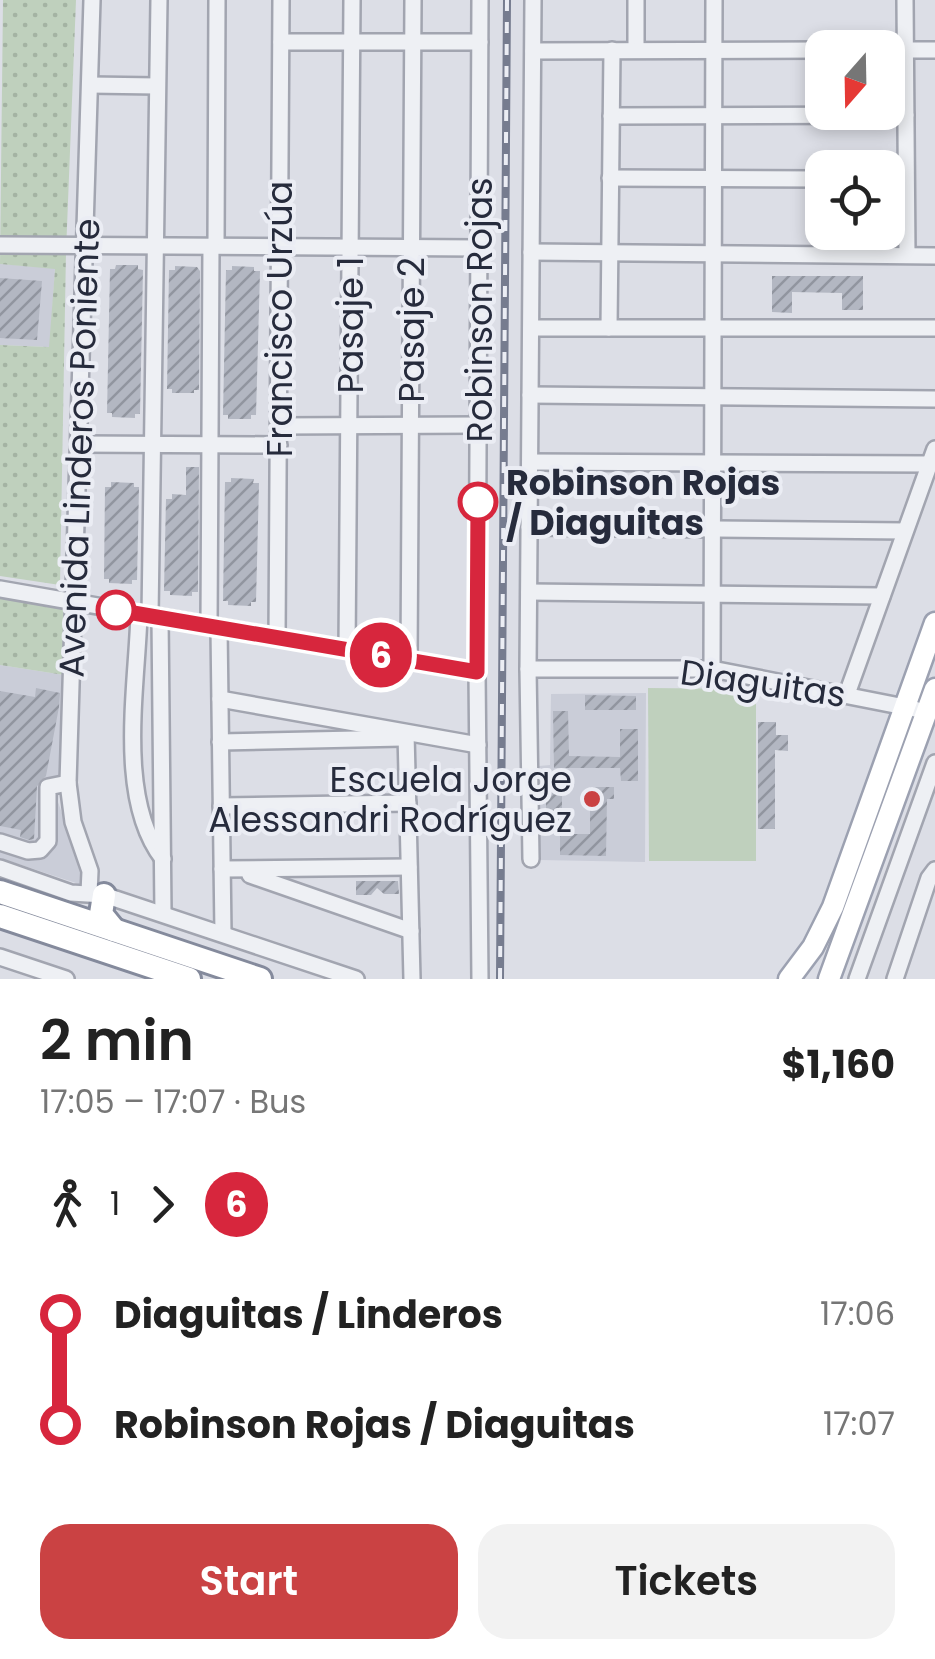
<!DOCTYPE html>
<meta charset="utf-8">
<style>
body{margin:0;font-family:Poppins,sans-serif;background:#f2f2f2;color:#222;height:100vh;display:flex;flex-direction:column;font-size:38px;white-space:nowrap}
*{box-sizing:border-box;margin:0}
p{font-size:32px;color:#767676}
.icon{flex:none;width:55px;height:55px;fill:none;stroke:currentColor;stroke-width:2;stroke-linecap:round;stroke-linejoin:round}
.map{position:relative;height:979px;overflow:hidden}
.sheet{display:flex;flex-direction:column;background:#fff;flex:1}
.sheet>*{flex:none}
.badge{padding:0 20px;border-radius:32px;font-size:35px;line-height:65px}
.needle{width:65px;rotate:200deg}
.tools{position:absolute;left:805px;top:30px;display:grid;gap:20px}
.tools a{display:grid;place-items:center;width:100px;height:100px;border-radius:20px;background:#fff;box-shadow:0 5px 15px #0003;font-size:50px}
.map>.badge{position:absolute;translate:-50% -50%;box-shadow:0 0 0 5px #fff}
.legs{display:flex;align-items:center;gap:15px;height:110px;padding:0 40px;font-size:32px}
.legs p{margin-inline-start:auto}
.overview{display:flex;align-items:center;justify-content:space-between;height:170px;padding:0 40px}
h1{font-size:55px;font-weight:600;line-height:75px}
.primary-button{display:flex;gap:20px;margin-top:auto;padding:20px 40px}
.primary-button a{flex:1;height:115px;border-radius:30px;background:#ca4243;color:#fff;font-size:40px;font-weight:600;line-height:115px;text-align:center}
.primary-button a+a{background:#f2f2f2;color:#222}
ul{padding:0 40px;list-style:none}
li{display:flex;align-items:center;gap:35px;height:110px;font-size:38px}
li i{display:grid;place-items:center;width:15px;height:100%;margin:0 12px;background:currentColor}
li i::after{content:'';width:25px;height:25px;margin:-12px;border:8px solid;border-radius:50%;background:#fff}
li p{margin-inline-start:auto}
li:first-child i{background:linear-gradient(#0000 50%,currentColor 0)}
li:last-child i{background:linear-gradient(currentColor 50%,#0000 0)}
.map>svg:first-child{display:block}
.built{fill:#cacdd8}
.park{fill:url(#park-dots)}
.pitch{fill:#bfd0bd}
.building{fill:url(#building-hatch)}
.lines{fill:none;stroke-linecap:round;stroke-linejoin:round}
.minor-casing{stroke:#a2a5b0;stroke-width:20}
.major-casing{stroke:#9ca1b1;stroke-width:25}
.highway-casing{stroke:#848a9c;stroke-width:28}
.minor{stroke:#eef0f4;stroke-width:15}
.major{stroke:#fff;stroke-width:20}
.highway{stroke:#fff;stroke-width:22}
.rail-casing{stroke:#767c8f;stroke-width:8}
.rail{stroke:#ebedf4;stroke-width:4;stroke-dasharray:11;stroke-linecap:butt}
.line-1-casing{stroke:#fff;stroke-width:22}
.line-1{stroke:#d7263d;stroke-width:15}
.stop-1-dot{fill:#fff;stroke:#d7263d;stroke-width:5}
.poi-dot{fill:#ca4243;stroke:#ebedf4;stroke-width:4}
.labels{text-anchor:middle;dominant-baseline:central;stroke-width:8;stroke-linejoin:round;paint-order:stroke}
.street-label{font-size:35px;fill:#262b3c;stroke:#ebedf4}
.stop-label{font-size:35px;font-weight:bold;fill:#262b3c;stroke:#ebedf4;text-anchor:start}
.poi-label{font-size:35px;fill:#262b3c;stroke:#ebedf4;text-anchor:end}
</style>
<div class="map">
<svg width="935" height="979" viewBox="0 0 935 979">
<defs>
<pattern id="park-dots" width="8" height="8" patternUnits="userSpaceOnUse" patternTransform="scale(2.5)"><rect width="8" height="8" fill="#bfd0bd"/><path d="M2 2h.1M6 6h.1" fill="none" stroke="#a4b3a3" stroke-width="1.8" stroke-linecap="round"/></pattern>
<pattern id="building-hatch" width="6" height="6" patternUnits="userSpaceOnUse" patternTransform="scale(2.5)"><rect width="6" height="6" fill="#b3b7c2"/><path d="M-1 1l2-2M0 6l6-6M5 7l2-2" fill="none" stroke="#91959f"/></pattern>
</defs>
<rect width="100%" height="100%" fill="#dcdee6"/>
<!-- built -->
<g class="built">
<path d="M0,264L55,268L50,347L0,345Z"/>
<path d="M0,665L64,675L58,802L84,876L79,884L0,858Z"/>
<path d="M646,693L645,862L540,860L539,766L550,765L551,694Z"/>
</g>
<!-- park -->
<g class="park">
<path d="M3,0H76L66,252L60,585L0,576V345L49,347L55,269L0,264Z"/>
<path d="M0,597L68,607L64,675L0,665Z"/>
</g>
<!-- pitch -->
<path class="pitch" d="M648,688L756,689V861H649Z"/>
<!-- building -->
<g class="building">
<path d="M116,265H138V269L143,270L140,414H135V418L112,417V413H107L110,269H115Z"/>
<path d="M175,266L197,267L200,271L199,390H194V393H172V389H167L169,270H175Z"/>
<path d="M232,266L254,267V271H260L256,415H251V419H228V415H223L226,270H232Z"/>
<path d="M772,276H863V310H842V293L792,292V313L772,312Z"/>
<path d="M0,278L42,281L37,340L0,338Z"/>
<path d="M186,467H199L198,592H192V596L170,595V591H164L166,499H172V494L186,495Z"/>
<path d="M231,478L254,479L253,483H259L256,602H251V606L228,605V601H223L225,482H231Z"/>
<path d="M111,482L134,483V487H139L137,580H132V584L109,583V579H104L105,487H111Z"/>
<path d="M36,688L60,693L59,707L46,776L37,786L34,839L29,840L20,837L21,830L0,826V691L35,697Z"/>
<path d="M585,695L636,696V710H585Z"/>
<path d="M553,711H568L569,756L620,757V729H638V781H621L620,768H554Z"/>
<path d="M758,722H776V735H788V751L775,750V829H758Z"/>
<path d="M546,776L562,777V826H546Z"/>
<path d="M590,787H614V799H607L606,856L560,855V834H590Z"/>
<path d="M356,881H398L399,894H384L377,888L371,895H356Z"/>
</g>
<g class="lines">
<defs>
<g id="minor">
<path d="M905,0L907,255"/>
<path d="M281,42H480"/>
<path d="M636,50V0"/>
<path d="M888,50H935"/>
<path d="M533,51L822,50"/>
<path d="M90,85L157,86"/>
<path d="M611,116L906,115"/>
<path d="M610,178L822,179"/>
<path d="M0,245L479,248"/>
<path d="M216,246L217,0"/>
<path d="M531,252L935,256"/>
<path d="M531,328H935"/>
<path d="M609,328L612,50"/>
<path d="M530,395L935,399"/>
<path d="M279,426L478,425"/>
<path d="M79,444L279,445"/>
<path d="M530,462L930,464"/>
<path d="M529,527L905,531"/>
<path d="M0,589L477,672"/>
<path d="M529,592L882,596"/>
<path d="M139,614C137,687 116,799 163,859"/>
<path d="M150,616L159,0"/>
<path d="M160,617L163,914"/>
<path d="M209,626L211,246"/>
<path d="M219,628L223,934"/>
<path d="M277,638L281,0"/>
<path d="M347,650L352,0"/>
<path d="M409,660L413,0"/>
<path d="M528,669H712L915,709"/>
<path d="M712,669L714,0"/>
<path d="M847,694L935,449"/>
<path d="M220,699L478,745"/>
<path d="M406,733L412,979"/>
<path d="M220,742L402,738"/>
<path d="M221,806L408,803"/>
<path d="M0,842L28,851L40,850L48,841V787L68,783"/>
<path d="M531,859L528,669L533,0"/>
<path d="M0,868L71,893L104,895L356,979"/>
<path d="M222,869L409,867"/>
<path d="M250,875L411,931"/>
<path d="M89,893L90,871L73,822L68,783L92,0"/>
<path d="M0,957L66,979"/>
<path d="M480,979L477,672L480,0"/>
<path d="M857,979L935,763"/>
<path d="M895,979L929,878L935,870"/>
</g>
<g id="major">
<path d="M789,979L813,947L833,907L935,623"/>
<path d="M829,979L935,689"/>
</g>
<g id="highway">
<path d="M0,892L260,979"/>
<path d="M104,895L101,914L114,930"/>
<path d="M0,916L189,979"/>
</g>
</defs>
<!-- minor casing -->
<use href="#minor" class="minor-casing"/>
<!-- major casing -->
<use href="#major" class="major-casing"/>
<!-- highway casing -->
<use href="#highway" class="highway-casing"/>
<!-- minor -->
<use href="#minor" class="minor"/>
<!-- major -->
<use href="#major" class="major"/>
<!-- highway -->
<use href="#highway" class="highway"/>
<defs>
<path id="rail" d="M500,979L507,0"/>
</defs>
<!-- rail casing -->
<use href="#rail" class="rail-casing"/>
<!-- rail -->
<use href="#rail" class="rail"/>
</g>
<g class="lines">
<defs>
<path id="line-1" d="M116,610L477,672L478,502"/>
</defs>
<!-- line-1 casing -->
<use href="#line-1" class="line-1-casing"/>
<!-- line-1 -->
<use href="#line-1" class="line-1"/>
</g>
<!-- markers -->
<g class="stop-1-dot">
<circle cx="478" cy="502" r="18"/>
<circle cx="116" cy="610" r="18"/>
</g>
<circle class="poi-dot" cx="592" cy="799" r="10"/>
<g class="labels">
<!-- street labels -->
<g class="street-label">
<text transform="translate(479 310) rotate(-90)">Robinson Rojas</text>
<text transform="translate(279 319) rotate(-90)">Francisco Urzúa</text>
<text transform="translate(350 325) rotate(-90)">Pasaje 1</text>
<text transform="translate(411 330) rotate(-90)">Pasaje 2</text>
<text transform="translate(79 448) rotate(-88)">Avenida Linderos Poniente</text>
<text transform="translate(763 683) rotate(8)">Diaguitas</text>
</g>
<!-- stop labels -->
<g class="stop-label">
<text x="506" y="482">Robinson Rojas<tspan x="506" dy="40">/ Diaguitas</tspan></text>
</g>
<!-- poi labels -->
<g class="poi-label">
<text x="572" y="779">Escuela Jorge<tspan x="572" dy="40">Alessandri Rodríguez</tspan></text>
</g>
</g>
</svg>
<div class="tools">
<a><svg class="needle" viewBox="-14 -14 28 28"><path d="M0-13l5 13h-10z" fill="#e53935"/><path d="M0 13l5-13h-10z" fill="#767676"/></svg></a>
<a><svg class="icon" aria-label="locate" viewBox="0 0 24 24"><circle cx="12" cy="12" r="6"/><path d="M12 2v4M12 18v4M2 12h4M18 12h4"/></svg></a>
</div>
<b class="badge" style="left:381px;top:655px;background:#d7263d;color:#fff">6</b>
</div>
<section class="sheet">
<div class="overview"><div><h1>2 min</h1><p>17:05 – 17:07 · Bus</p></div><b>$1,160</b></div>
<div class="legs"><svg class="icon" aria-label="walk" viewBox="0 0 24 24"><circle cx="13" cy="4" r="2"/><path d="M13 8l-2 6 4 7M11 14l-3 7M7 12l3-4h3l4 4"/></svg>1<svg class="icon" aria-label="forward" viewBox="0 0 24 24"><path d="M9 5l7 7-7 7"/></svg><b class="badge" style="background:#d7263d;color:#fff">6</b></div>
<ul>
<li><i style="color:#d7263d"></i><b>Diaguitas / Linderos</b><p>17:06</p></li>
<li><i style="color:#d7263d"></i><b>Robinson Rojas / Diaguitas</b><p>17:07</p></li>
</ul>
<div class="primary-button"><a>Start</a><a>Tickets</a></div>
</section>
